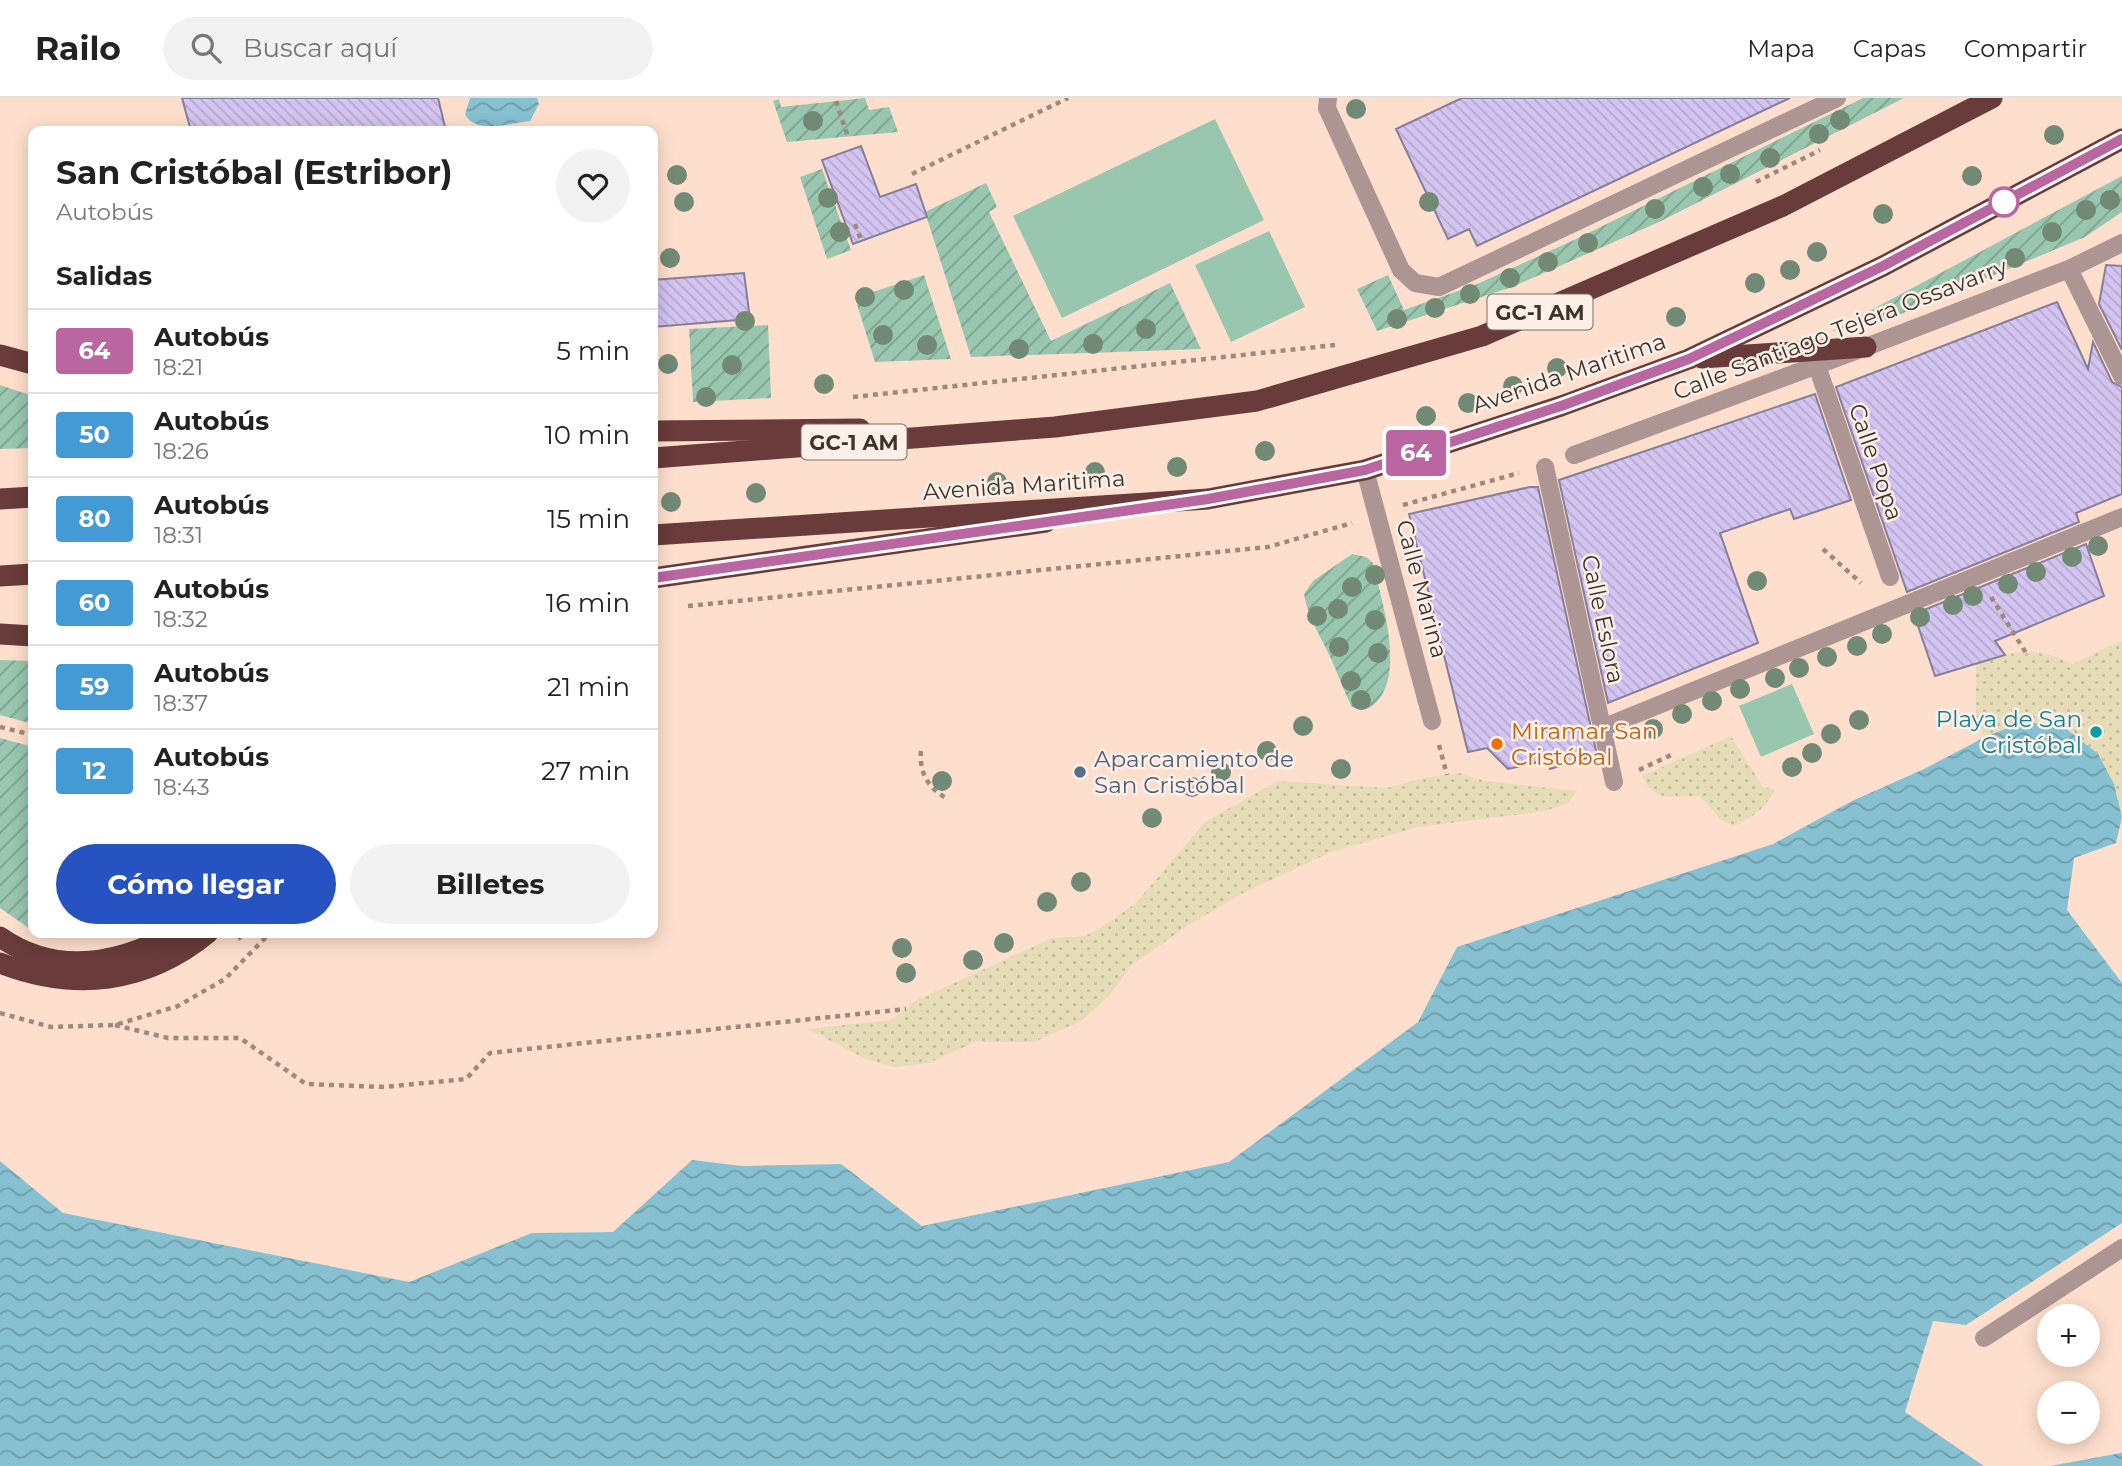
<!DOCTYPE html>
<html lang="es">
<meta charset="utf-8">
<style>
body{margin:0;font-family:Montserrat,sans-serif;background:#f2f2f2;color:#222;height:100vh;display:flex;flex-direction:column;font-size:26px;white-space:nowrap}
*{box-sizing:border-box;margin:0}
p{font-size:23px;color:#767676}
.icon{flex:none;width:38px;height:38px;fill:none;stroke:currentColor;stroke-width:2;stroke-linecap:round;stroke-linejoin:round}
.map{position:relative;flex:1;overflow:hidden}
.side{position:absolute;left:28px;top:28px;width:630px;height:812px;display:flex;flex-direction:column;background:#fff;border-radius:14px;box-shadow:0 4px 18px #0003}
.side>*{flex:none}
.badge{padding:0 14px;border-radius:5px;font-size:24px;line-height:46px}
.tools{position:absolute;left:2037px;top:1206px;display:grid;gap:14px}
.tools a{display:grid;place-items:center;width:63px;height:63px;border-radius:50%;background:#fff;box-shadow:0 4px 18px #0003;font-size:35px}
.map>.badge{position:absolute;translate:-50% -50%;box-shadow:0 0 0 4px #fff}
h2{padding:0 28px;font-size:26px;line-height:63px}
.round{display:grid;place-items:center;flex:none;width:74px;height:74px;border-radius:37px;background:#f2f2f2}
.summary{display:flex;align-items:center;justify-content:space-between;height:119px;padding:0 28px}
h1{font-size:33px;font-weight:700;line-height:52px}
.action{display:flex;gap:14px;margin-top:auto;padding:14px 28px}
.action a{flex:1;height:80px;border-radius:42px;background:#2753c2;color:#fff;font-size:28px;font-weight:700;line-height:80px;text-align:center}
.action a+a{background:#f2f2f2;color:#222}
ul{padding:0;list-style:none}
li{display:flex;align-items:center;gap:21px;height:84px;padding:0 28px;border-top:2px solid #e0e0e0}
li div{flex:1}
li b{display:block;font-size:26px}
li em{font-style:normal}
li .badge{min-width:77px;font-weight:700;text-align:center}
header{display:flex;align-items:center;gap:42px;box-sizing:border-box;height:98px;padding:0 35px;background:#fff;border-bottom:2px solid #e0e0e0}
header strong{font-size:33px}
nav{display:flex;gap:38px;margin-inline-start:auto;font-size:24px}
.search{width:490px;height:63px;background:#f2f2f2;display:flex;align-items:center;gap:18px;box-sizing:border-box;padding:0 24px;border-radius:38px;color:#767676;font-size:26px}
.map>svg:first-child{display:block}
.sand{fill:url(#sand-dots)}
.park{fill:#98c6af}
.garden{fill:url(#garden-furrows)}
.water{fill:url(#water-waves)}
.building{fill:url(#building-back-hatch);stroke:#877e99;stroke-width:2}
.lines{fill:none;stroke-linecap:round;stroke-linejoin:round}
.path{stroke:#9e897c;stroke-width:4.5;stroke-dasharray:5 5;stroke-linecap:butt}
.lane{stroke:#ad9594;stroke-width:18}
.street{stroke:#ad9594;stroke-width:18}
.highway{stroke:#693b3a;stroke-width:21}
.tree{fill:#728a75}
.line-casing{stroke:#fff;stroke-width:16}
.line{stroke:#b966a1;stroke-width:10}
.stop-dot{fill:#fff;stroke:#b966a1;stroke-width:3.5}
.culture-dot{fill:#0f9aa8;stroke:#fdf0e9;stroke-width:2.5}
.food-dot{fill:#e8710a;stroke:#fdf0e9;stroke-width:2.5}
.service-dot{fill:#5c6f8a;stroke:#fdf0e9;stroke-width:2.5}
.labels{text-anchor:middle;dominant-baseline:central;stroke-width:5;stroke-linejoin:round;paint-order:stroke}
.shield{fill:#fdf0e9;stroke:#786c65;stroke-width:2}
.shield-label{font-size:21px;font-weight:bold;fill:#3f332c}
.street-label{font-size:23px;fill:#3f332c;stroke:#fdf0e9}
.culture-label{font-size:23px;fill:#0d838f;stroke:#fdf0e9;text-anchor:end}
.food-label{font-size:23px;fill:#c56008;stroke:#fdf0e9;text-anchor:start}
.service-label{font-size:23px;fill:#4e5e75;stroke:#fdf0e9;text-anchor:start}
</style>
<header>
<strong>Railo</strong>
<div class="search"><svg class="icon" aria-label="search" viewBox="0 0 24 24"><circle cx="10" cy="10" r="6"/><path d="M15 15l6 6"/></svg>Buscar aquí</div>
<nav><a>Mapa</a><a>Capas</a><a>Compartir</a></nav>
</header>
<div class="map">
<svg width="2122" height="1368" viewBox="0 0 2122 1368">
<defs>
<pattern id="sand-dots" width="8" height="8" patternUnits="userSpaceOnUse" patternTransform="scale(1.75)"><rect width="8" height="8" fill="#e6dcb7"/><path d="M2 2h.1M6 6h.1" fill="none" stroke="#c6bd9e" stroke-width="1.8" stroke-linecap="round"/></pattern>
<pattern id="garden-furrows" width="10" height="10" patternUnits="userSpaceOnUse" patternTransform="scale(1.75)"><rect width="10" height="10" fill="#98c6af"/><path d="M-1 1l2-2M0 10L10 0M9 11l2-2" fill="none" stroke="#7da18f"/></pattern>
<pattern id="water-waves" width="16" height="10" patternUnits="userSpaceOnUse" patternTransform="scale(1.75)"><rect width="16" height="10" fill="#86c0d1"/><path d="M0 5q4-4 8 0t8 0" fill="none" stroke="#6f9daa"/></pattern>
<pattern id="building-back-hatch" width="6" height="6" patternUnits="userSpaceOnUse" patternTransform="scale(1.75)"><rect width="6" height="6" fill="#d3c4f1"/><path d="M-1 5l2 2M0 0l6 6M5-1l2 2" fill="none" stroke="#b6a9cf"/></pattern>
</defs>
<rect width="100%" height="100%" fill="#fedfcd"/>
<!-- sand -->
<g class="sand">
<path d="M2120,543L2122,544V719L2114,686L2023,624L1985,639L1976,619V565C2016,553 2034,548 2073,566Z"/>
<path d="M1731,638L1763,689L1775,692C1764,711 1753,720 1733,728L1720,721L1700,698C1671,697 1656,707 1642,678Z"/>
<path d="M1460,675L1485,683L1577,693L1568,705L1545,713L1418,729L1331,754L1241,796L1187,828L1131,868L1108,899L1081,923L1034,944H975L929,965L894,969L868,962L807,931L892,922L917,902L1052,840L1085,838L1102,829L1136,805L1205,724L1278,683L1387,690L1423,680Z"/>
</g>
<!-- park -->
<g class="park">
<path d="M1215,21L1264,122L1062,220L1013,118Z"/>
<path d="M1269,133L1305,209L1231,244L1195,167Z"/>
<path d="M1792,586L1814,636L1761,659L1739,608Z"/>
</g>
<!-- garden -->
<g class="garden">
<path d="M865,0L869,12L889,9L898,34L787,44L773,3L779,1L781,9Z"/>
<path d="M1863,0H1904L1659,124L1512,189L1377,233L1357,191L1388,177L1404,212L1475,187L1574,142Z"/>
<path d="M822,71L851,152L827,161L800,79Z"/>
<path d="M2122,78V114L2085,139L1884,223L1832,233Z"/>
<path d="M986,85L997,109L989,114L1051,243L1170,185L1201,251L971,259L925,114Z"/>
<path d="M924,177L951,261L875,264L855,200Z"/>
<path d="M768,227L771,300L693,304L689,231Z"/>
<path d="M0,287L33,298V350L0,351Z"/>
<path d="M1352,456L1366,459L1373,465C1381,500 1404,571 1379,601C1371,611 1363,614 1352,609C1344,594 1339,578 1332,563C1322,540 1308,521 1304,496L1313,483Z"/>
<path d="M0,562L33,563V626L0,617Z"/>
<path d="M0,640L33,649V833L0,810Z"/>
</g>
<!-- water -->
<g class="water">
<path d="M470,0H537L539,6L530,23C511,25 475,37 465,16Z"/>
<path d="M2023,624L2064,629L2098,656L2114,686L2122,719L2116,745L2074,760L2067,812L2122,885V1125L1966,1227L1933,1223L1905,1314L1984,1368H0V1063L63,1115L409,1184L532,1135L613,1134L692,1062L742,1068L841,1066L922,1128L1229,1064L1418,924L1457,849L1773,746L1852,703L1924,671L1985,639Z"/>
<path d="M2122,1354V1368H2050L2121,1355Z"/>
</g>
<!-- building -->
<g class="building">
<path d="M182,0H438L446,33H191Z"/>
<path d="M1462,0H1790L1477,148L1469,131L1448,141L1396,31Z"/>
<path d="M861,48L880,99L916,86L927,119L853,146L822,62Z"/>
<path d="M2106,167L2122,168V252L2099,206Z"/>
<path d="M744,175L750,221L653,229V182Z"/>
<path d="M2057,204L2088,271L2093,244L2112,284L2122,289V396L2076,415L2079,424L1907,494L1836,289Z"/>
<path d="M1815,296L1851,402L1794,421L1790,411L1720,435L1758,545L1608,605L1559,382Z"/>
<path d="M1530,389H1538L1597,657L1550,671L1548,662L1508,671L1487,650L1468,654L1409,416Z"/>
<path d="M2086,446L2104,498L1995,543L2005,557L1935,578L1914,516Z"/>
</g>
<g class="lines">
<!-- path -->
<g class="path">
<path d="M836,3L848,39"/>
<path d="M912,76L1068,0"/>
<path d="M1756,84L1820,52"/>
<path d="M855,126L861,142"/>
<path d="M853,299L1335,247"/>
<path d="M1403,407L1519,375"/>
<path d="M1823,451L1861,485"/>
<path d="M1991,499L2026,555"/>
<path d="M688,508L1268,449L1352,425"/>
<path d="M0,629L33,637"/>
<path d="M1439,647L1447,677"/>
<path d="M921,653C919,674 928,691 948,701"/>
<path d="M1639,672L1673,656"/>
<path d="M238,841L245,835"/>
<path d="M0,915L51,929L115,927L178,908L225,881L270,835"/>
<path d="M115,927L168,940H240L306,986L384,989L466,981L490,955L906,911"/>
</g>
<!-- lane -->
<g class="lane">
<path d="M1328,0L1327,10L1401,172L1415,185L1439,189L1837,0"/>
<path d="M1984,1240L2122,1150"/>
</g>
<!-- street -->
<g class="street">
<path d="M2069,171L2122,278"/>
<path d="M1816,265L1890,479"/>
<path d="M1574,357L1866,249L2069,171L2122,145"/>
<path d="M1545,369L1614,684"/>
<path d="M1365,372L1432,623"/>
<path d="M1602,630L2122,419"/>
</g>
<!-- highway -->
<g class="highway">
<path d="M0,257L33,266"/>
<path d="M1702,260L1866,249"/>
<path d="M653,333L860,331"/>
<path d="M653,360L1055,329L1257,303L1482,238L1783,108L1992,0"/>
<path d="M0,401L33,399"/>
<path d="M653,437L1208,401L1365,372L1561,308L1689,261L1883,168L2122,41"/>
<path d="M0,478L33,476"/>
<path d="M653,480L1046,424"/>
<path d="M0,536L33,538"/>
<path d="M0,839C56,878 119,866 175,835"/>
<path d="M0,865C74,894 146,886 208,835"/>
</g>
</g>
<!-- trees -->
<g class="tree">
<circle cx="1356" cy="11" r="10"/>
<circle cx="1840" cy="22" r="10"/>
<circle cx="813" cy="23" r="10"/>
<circle cx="1819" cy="36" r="10"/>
<circle cx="2054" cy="37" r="10"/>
<circle cx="1770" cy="60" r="10"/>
<circle cx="1730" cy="76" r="10"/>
<circle cx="677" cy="77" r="10"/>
<circle cx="1972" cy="78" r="10"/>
<circle cx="1703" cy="89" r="10"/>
<circle cx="828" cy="100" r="10"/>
<circle cx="2110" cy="102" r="10"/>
<circle cx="684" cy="104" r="10"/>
<circle cx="1429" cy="104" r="10"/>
<circle cx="1655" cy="111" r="10"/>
<circle cx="2086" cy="112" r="10"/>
<circle cx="1883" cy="116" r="10"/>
<circle cx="840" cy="134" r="10"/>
<circle cx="2052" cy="134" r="10"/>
<circle cx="1588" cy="145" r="10"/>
<circle cx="1817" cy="154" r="10"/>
<circle cx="670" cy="160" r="10"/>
<circle cx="2015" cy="160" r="10"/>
<circle cx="1548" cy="164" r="10"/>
<circle cx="1790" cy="172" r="10"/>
<circle cx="1510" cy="180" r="10"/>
<circle cx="1755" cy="185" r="10"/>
<circle cx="904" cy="192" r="10"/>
<circle cx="1470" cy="196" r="10"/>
<circle cx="865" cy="199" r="10"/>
<circle cx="1435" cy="210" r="10"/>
<circle cx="1676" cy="219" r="10"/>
<circle cx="1397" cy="221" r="10"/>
<circle cx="745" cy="223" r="10"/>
<circle cx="1146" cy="231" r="10"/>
<circle cx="883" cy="237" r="10"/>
<circle cx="1093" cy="246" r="10"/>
<circle cx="927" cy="247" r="10"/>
<circle cx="1019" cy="251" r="10"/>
<circle cx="668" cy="266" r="10"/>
<circle cx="732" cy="267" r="10"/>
<circle cx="1557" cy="270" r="10"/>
<circle cx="824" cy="286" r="10"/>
<circle cx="1513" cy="288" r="10"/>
<circle cx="706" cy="299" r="10"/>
<circle cx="1468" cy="305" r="10"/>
<circle cx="1426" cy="318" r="10"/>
<circle cx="1265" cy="353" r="10"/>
<circle cx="1177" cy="369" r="10"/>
<circle cx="1095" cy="374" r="10"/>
<circle cx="997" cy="384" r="10"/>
<circle cx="756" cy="395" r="10"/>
<circle cx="671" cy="404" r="10"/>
<circle cx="2098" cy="448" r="10"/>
<circle cx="2072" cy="459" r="10"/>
<circle cx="2036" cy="474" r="10"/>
<circle cx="1375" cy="477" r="10"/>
<circle cx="1757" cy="483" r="10"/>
<circle cx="2008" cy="486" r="10"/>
<circle cx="1352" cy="489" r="10"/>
<circle cx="1973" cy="498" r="10"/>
<circle cx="1953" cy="507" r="10"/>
<circle cx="1338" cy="511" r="10"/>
<circle cx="1317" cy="518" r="10"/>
<circle cx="1920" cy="519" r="10"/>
<circle cx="1375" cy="522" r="10"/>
<circle cx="1882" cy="536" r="10"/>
<circle cx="1857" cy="548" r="10"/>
<circle cx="1339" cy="549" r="10"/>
<circle cx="1378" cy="555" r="10"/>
<circle cx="1827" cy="559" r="10"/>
<circle cx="1799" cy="570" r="10"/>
<circle cx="1775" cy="580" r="10"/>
<circle cx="1351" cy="583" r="10"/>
<circle cx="1740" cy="591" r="10"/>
<circle cx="1361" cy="602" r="10"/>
<circle cx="1712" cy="603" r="10"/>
<circle cx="1682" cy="616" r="10"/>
<circle cx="1859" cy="622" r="10"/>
<circle cx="1303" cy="628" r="10"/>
<circle cx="1653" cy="631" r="10"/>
<circle cx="1831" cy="636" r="10"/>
<circle cx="1267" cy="653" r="10"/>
<circle cx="1812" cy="655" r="10"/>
<circle cx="1792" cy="669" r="10"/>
<circle cx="1341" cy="671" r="10"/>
<circle cx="1221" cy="674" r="10"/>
<circle cx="942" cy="683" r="10"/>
<circle cx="1192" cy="689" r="10"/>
<circle cx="1152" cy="720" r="10"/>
<circle cx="1081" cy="784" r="10"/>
<circle cx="1047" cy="804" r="10"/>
<circle cx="1004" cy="845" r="10"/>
<circle cx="902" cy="850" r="10"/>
<circle cx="973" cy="862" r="10"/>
<circle cx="906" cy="875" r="10"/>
</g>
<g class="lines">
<defs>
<path id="line" d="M653,480L1208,401L1365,372L1561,308L1689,261L1883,168L2122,41"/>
</defs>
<!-- line casing -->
<use href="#line" class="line-casing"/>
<!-- line -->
<use href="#line" class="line"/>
</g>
<!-- markers -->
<circle class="stop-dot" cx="2004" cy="104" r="14"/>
<circle class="culture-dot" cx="2096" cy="634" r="7"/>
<circle class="food-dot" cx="1497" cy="646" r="7"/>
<circle class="service-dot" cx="1080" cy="674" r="7"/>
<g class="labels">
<!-- shield labels -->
<g class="shield">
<rect x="1487.5" y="196.5" width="105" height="35" rx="5"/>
<rect x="801.5" y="326.5" width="105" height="35" rx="5"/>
</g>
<g class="shield-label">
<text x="1540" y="214">GC-1 AM</text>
<text x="854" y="344">GC-1 AM</text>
</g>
<!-- street labels -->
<g class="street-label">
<text transform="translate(1840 231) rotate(-21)">Calle Santiago Tejera Ossavarry</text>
<text transform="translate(1569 275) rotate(-19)">Avenida Maritima</text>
<text transform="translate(1876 364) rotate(71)">Calle Popa</text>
<text transform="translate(1024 387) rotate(-4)">Avenida Maritima</text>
<text transform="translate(1422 491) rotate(75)">Calle Marina</text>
<text transform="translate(1603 521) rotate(78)">Calle Eslora</text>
</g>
<!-- culture labels -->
<g class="culture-label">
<text x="2082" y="621">Playa de San<tspan x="2082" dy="26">Cristóbal</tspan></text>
</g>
<!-- food labels -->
<g class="food-label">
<text x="1511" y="633">Miramar San<tspan x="1511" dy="26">Cristóbal</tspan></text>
</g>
<!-- service labels -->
<g class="service-label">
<text x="1094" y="661">Aparcamiento de<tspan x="1094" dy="26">San Cristóbal</tspan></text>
</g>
</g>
</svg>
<div class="tools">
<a>+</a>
<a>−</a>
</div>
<b class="badge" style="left:1416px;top:355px;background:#b966a1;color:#fff">64</b>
<section class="side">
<div class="summary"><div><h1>San Cristóbal (Estribor)</h1><p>Autobús</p></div><a class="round"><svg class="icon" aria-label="heart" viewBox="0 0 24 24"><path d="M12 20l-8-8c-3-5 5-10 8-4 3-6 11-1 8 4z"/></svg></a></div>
<h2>Salidas</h2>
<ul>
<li><span class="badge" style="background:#b966a1;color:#fff">64</span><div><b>Autobús</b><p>18:21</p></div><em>5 min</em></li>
<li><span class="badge" style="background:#449ad5;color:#fff">50</span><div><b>Autobús</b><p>18:26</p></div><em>10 min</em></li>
<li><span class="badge" style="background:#449ad5;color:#fff">80</span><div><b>Autobús</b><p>18:31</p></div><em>15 min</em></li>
<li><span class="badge" style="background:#449ad5;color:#fff">60</span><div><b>Autobús</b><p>18:32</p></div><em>16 min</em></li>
<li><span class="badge" style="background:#449ad5;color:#fff">59</span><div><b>Autobús</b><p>18:37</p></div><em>21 min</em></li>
<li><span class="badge" style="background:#449ad5;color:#fff">12</span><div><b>Autobús</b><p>18:43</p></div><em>27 min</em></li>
</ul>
<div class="action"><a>Cómo llegar</a><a>Billetes</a></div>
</section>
</div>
